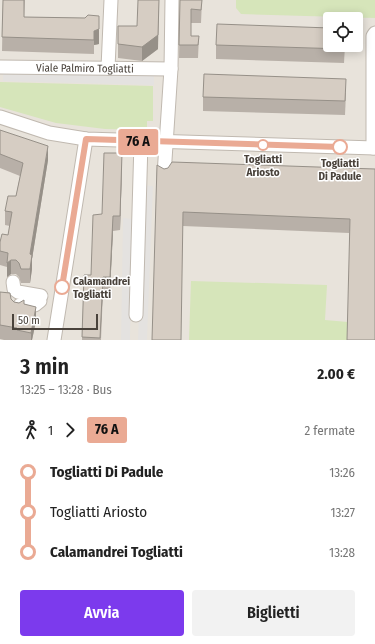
<!DOCTYPE html>
<html lang="it">
<meta charset="utf-8">
<style>
body{margin:0;font-family:"Fira Sans Condensed",sans-serif;background:#f2f2f2;color:#222;height:100vh;display:flex;flex-direction:column;font-size:15px;white-space:nowrap}
*{box-sizing:border-box;margin:0}
p{font-size:13px;color:#767676}
.icon{flex:none;width:22px;height:22px;fill:none;stroke:currentColor;stroke-width:2;stroke-linecap:round;stroke-linejoin:round}
.map{position:relative;height:340px;overflow:hidden}
.sheet{display:flex;flex-direction:column;background:#fff;flex:1}
.sheet>*{flex:none}
.badge{padding:0 8px;border-radius:3px;font-size:14px;line-height:26px}
.controls{position:absolute;left:323px;top:12px;display:grid;gap:8px}
.controls a{display:grid;place-items:center;width:40px;height:40px;border-radius:4px;background:#fff;box-shadow:0 2px 10px #0003;font-size:20px}
.scale{position:absolute;left:12px;bottom:10px;width:86px;box-sizing:border-box;padding-left:4px;border:2px solid #49423b;border-top:0;font-size:11px;line-height:14px;white-space:nowrap;color:#49423b;-webkit-text-stroke:3px #fff;paint-order:stroke}
.map>.badge{position:absolute;translate:-50% -50%;box-shadow:0 0 0 2px #fff}
.legs{display:flex;align-items:center;gap:6px;height:44px;padding:0 20px;font-size:13px}
.legs p{margin-inline-start:auto}
.head{display:flex;align-items:center;justify-content:space-between;height:68px;padding:0 20px}
h1{font-size:22px;font-weight:600;line-height:30px}
.action{display:flex;gap:8px;margin-top:auto;padding:8px 20px}
.action a{flex:1;height:46px;border-radius:4px;background:#7c3aed;color:#fff;font-size:16px;font-weight:600;line-height:46px;text-align:center}
.action a+a{background:#f2f2f2;color:#222}
ul{padding:0 20px;list-style:none}
li{display:flex;align-items:center;gap:14px;height:40px;font-size:15px}
li i{display:grid;place-items:center;width:6px;height:100%;margin:0 5px;background:currentColor}
li i::after{content:'';width:10px;height:10px;margin:-5px;border:3px solid;border-radius:50%;background:#fff}
li p{margin-inline-start:auto}
li:first-child i{background:linear-gradient(#0000 50%,currentColor 0)}
li:last-child i{background:linear-gradient(currentColor 50%,#0000 0)}
.map>svg:first-child{display:block}
.residential{fill:#e8e3db;fill-rule:evenodd}
.green{fill:#d6e5ba}
.parking{fill:#e4e2e0}
.lines{fill:none;stroke-linecap:round;stroke-linejoin:round}
.minor-casing{stroke:#c0b9b0;stroke-width:15}
.minor{stroke:#fff;stroke-width:13}
.wall{fill:#b8b0a8}
.shaded-wall{fill:#969088}
.building{fill:#d6cdc3;stroke:#969088}
.line-1-casing{stroke:#fff;stroke-width:9}
.line-1{stroke:#eaaa94;stroke-width:6}
.stop-1-dot{fill:#fff;stroke:#eaaa94;stroke-width:2}
.labels{text-anchor:middle;dominant-baseline:central;stroke-width:3;stroke-linejoin:round;paint-order:stroke}
.street-label{font-size:11px;fill:#49423b;stroke:#fff}
.stop-label{font-size:11px;font-weight:bold;fill:#49423b;stroke:#fff}
</style>
<div class="map">
<svg width="375" height="340" viewBox="0 0 375 340">
<rect width="100%" height="100%" fill="#f5f2ed"/>
<!-- residential -->
<path class="residential" d="M0,0H375V340H0ZM330,19H356V45H330Z"/>
<!-- green -->
<g class="green">
<path d="M236,0H375V18L241,14L236,8Z"/>
<path d="M0,82L153,86V121H147V130L105,129L56,123L0,107Z"/>
<path d="M191,281L327,285L325,320L348,322V340H189Z"/>
</g>
<!-- parking -->
<g class="parking">
<path d="M3,72L154,76V85L3,81Z"/>
<path d="M143,185L153,186L147,340H138Z"/>
<path d="M123,218L133,219L130,340H121Z"/>
</g>
<g class="lines">
<defs>
<g id="minor">
<path id="s1" d="M0,67L171,69"/>
<path d="M108,68L111,0"/>
<path d="M0,117L49,133L86,139L375,148"/>
<path d="M373,148V36L375,33"/>
<path d="M164,175L171,69L172,0"/>
<path d="M13,282L14,289L18,292L41,296"/>
<path d="M18,309L20,305H35L40,301"/>
<path d="M136,315L141,142"/>
<path d="M54,340L86,139"/>
</g>
</defs>
<!-- minor casing -->
<use href="#minor" class="minor-casing"/>
<!-- minor -->
<use href="#minor" class="minor"/>
</g>
<!-- wall -->
<g class="wall">
<path d="M3,0H25L24,17L85,18L99,44L94,45V54L2,51Z"/>
<path d="M180,0H202L201,23H191V36H199L198,58H179Z"/>
<path d="M118,26H137L158,49L142,61L118,58Z"/>
<path d="M216,45H345L344,63L216,59Z"/>
<path d="M346,93L345,115L203,111V97Z"/>
<path d="M0,130L48,160L32,259V269L30,283H21L19,277L16,274H11L7,277V267L0,265V242L8,235L10,226L5,225V211L16,196L20,176L0,168Z"/>
<path d="M122,167L120,230L113,231L110,291H103L101,340H82L84,275H91L102,214Z"/>
<path d="M164,169H375L349,233L183,226Z"/>
<path d="M0,292L11,299L14,302L24,304L36,321L32,340H4L0,339Z"/>
</g>
<!-- shaded-wall -->
<g class="shaded-wall">
<path d="M159,0L158,49L142,61V47Z"/>
<path d="M99,29V44L94,45V54V31Z"/>
<path d="M48,146V160L32,259V269L30,283V254Z"/>
<path d="M122,153V167L120,230V216Z"/>
<path d="M113,216V231L110,291V277Z"/>
<path d="M11,260V274L7,277V263Z"/>
<path d="M103,277V291L100,340Z"/>
<path d="M36,307V321L32,340H31V333Z"/>
</g>
<!-- building -->
<g class="building">
<path d="M3,0H24V17L85,18L88,15L99,16V29L94,31V40L2,37Z"/>
<path d="M138,0H159L158,35L142,47L118,44V26H137Z"/>
<path d="M180,0H202L201,10L191,9V36H199L198,45H179Z"/>
<path d="M217,24L330,28V45H345L344,49L216,45Z"/>
<path d="M204,74L346,79L345,101L203,97Z"/>
<path d="M0,130L48,146L30,254L32,255L30,269H21L19,263L16,260H11L7,263L8,253L0,251V242L2,234L8,235L12,212L5,211L8,196H16L23,163L0,154Z"/>
<path d="M104,153H122L120,216H113L110,277H103L100,338L82,337L84,275H91L93,215L102,214Z"/>
<path d="M172,162L375,169V340H347L350,219L183,212L181,340H152L157,165L164,169L168,168Z"/>
<path d="M0,292L10,293L11,299L14,302L19,303L24,300V304L36,307L31,333L17,330V328L0,325Z"/>
</g>
<g class="lines">
<defs>
<path id="line-1" d="M62,287L86,139L340,147"/>
</defs>
<!-- line-1 casing -->
<use href="#line-1" class="line-1-casing"/>
<!-- line-1 -->
<use href="#line-1" class="line-1"/>
</g>
<!-- markers -->
<g class="stop-1-dot">
<circle cx="263" cy="145" r="5"/>
<circle cx="340" cy="147" r="7"/>
<circle cx="62" cy="287" r="7"/>
</g>
<g class="labels">
<!-- street labels -->
<g class="street-label">
<text stroke="none"><textPath href="#s1" startOffset="85">Viale Palmiro Togliatti</textPath></text>
</g>
<!-- stop labels -->
<g class="stop-label">
<text x="263" y="159">Togliatti<tspan x="263" dy="13">Ariosto</tspan></text>
<text x="340" y="163">Togliatti<tspan x="340" dy="13">Di Padule</tspan></text>
<text x="73" y="281" text-anchor="start">Calamandrei<tspan x="73" dy="13">Togliatti</tspan></text>
</g>
</g>
</svg>
<div class="controls">
<a><svg class="icon" aria-label="locate" viewBox="0 0 24 24"><circle cx="12" cy="12" r="6"/><path d="M12 2v4M12 18v4M2 12h4M18 12h4"/></svg></a>
</div>
<div class="scale">50 m</div>
<b class="badge" style="left:138px;top:142px;background:#eaaa94;color:#111">76 A</b>
</div>
<section class="sheet">
<div class="head"><div><h1>3 min</h1><p>13:25 – 13:28 · Bus</p></div><b>2.00 €</b></div>
<div class="legs"><svg class="icon" aria-label="walk" viewBox="0 0 24 24"><circle cx="13" cy="4" r="2"/><path d="M13 8l-2 6 4 7M11 14l-3 7M7 12l3-4h3l4 4"/></svg>1<svg class="icon" aria-label="forward" viewBox="0 0 24 24"><path d="M9 5l7 7-7 7"/></svg><b class="badge" style="background:#eaaa94;color:#111">76 A</b><p>2 fermate</p></div>
<ul>
<li><i style="color:#eaaa94"></i><b>Togliatti Di Padule</b><p>13:26</p></li>
<li><i style="color:#eaaa94"></i><span>Togliatti Ariosto</span><p>13:27</p></li>
<li><i style="color:#eaaa94"></i><b>Calamandrei Togliatti</b><p>13:28</p></li>
</ul>
<div class="action"><a>Avvia</a><a>Biglietti</a></div>
</section>
